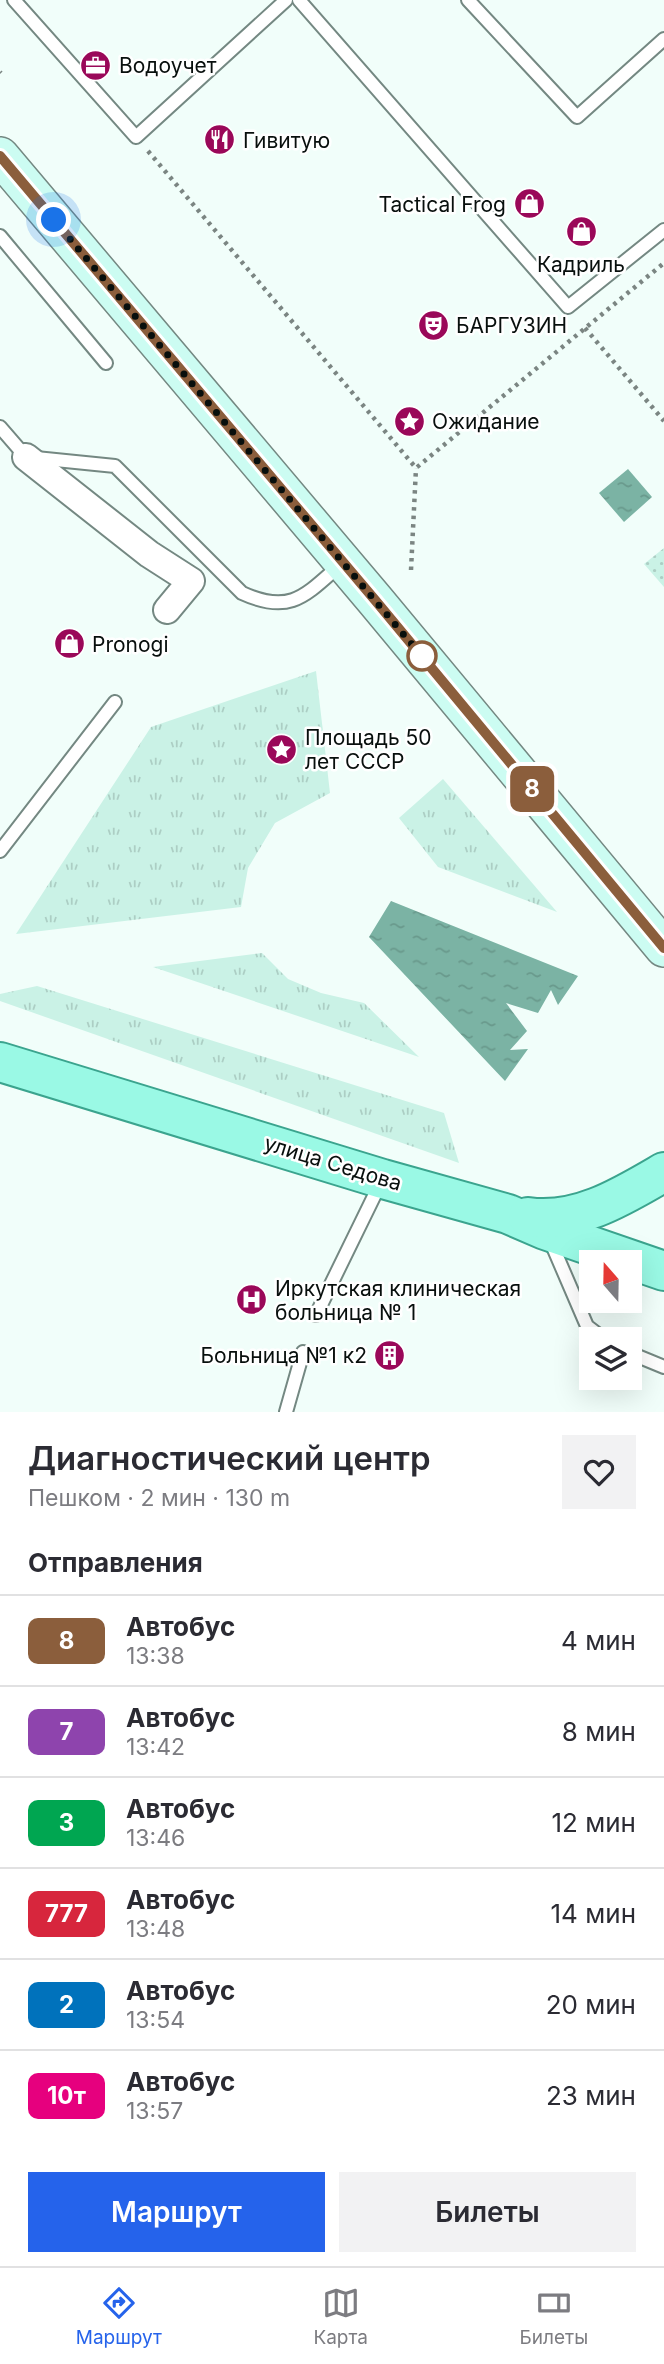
<!DOCTYPE html>
<html lang="ru">
<meta charset="utf-8">
<style>
body{margin:0;font-family:Inter,sans-serif;background:#f2f2f3;color:#2b2b33;height:100vh;display:flex;flex-direction:column;font-size:26px;white-space:nowrap}
*{box-sizing:border-box;margin:0}
p{font-size:23px;color:#7c7c81}
.icon{flex:none;width:38px;height:38px;fill:none;stroke:currentColor;stroke-width:2;stroke-linecap:round;stroke-linejoin:round}
.map{position:relative;height:1412px;overflow:hidden}
.details{display:flex;flex-direction:column;background:#fff;flex:1}
.details>*{flex:none}
.badge{padding:0 14px;border-radius:10px;font-size:24px;line-height:46px}
.needle{width:46px;rotate:340deg}
.fabs{position:absolute;left:579px;top:1250px;display:grid;gap:14px}
.fabs a{display:grid;place-items:center;width:63px;height:63px;border-radius:0px;background:#fff;box-shadow:0 7px 28px #0002;font-size:35px}
.you{position:absolute;width:35px;height:35px;margin:-18px;border:5px solid #fff;border-radius:50%;background:#1a73e8;box-shadow:0 0 0 10px #1a73e833}
.map>.badge{position:absolute;translate:-50% -50%;box-shadow:0 0 0 4px #fff}
h2{padding:0 28px;font-size:26px;line-height:63px}
.round{display:grid;place-items:center;flex:none;width:74px;height:74px;border-radius:0px;background:#f2f2f3}
.head{display:flex;align-items:center;justify-content:space-between;height:119px;padding:0 28px}
h1{font-size:33px;font-weight:600;line-height:52px}
.cta{display:flex;gap:14px;margin-top:auto;padding:14px 28px}
.cta a{flex:1;height:80px;border-radius:0px;background:#2563eb;color:#fff;font-size:28px;font-weight:600;line-height:80px;text-align:center}
.cta a+a{background:#f2f2f3;color:#2b2b33}
ul{padding:0;list-style:none}
li{display:flex;align-items:center;gap:21px;height:91px;padding:0 28px;border-top:2px solid #e1e1e2}
li div{flex:1}
li b{display:block;font-size:26px}
li em{font-style:normal}
li .badge{min-width:77px;font-weight:700;text-align:center}
.menu{display:flex;justify-content:space-around;align-items:center;height:98px;border-top:2px solid #e1e1e2;background:#fff;font-size:19px;color:#7c7c81}
.menu a{display:grid;justify-items:center;gap:4px}
.menu .on{color:#2563eb}
.map>svg:first-child{display:block}
.park{fill:url(#park-tufts)}
.garden{fill:url(#garden-dots)}
.water{fill:url(#water-ripples)}
.lines{fill:none;stroke-linecap:round;stroke-linejoin:round}
.lane-casing{stroke:#748882;stroke-width:16}
.street-casing{stroke:#748882;stroke-width:30}
.secondary-casing{stroke:#748882;stroke-width:40}
.primary-casing{stroke:#3ba48e;stroke-width:42}
.path{stroke:#7b8582;stroke-width:4.5;stroke-dasharray:3.5 5;stroke-linecap:butt}
.lane{stroke:#fff;stroke-width:12}
.street{stroke:#fff;stroke-width:26}
.secondary{stroke:#ccfcf2;stroke-width:37}
.primary{stroke:#9af9e5;stroke-width:38}
.line-casing{stroke:#fff;stroke-width:16}
.line{stroke:#8b5e3c;stroke-width:10}
.walk{stroke:#080f0d;stroke-width:7;stroke-dasharray:0 12.6}
.stop-dot{fill:#fff;stroke:#8b5e3c;stroke-width:3.5}
.labels{text-anchor:middle;dominant-baseline:central;stroke-width:5;stroke-linejoin:round;paint-order:stroke}
.poi-label{font-size:21px;fill:#080f0d;stroke:#fff;text-anchor:start}
.street-label{font-size:21px;fill:#080f0d;stroke:#fff}
</style>
<div class="map">
<svg width="664" height="1412" viewBox="0 0 664 1412">
<defs>
<pattern id="park-tufts" width="24" height="20" patternUnits="userSpaceOnUse" patternTransform="scale(1.75)"><rect width="24" height="20" fill="#caf2e6"/><path d="M3 7l-1-3M5 7V3M7 7l1-3M15 17l-1-3M17 17v-4M19 17l1-3" fill="none" stroke="#accec4"/></pattern>
<pattern id="garden-dots" width="8" height="8" patternUnits="userSpaceOnUse" patternTransform="scale(1.75)"><rect width="8" height="8" fill="#caf2e6"/><path d="M2 2h.1M6 6h.1" fill="none" stroke="#accec4" stroke-width="1.8" stroke-linecap="round"/></pattern>
<pattern id="water-ripples" width="26" height="14" patternUnits="userSpaceOnUse" patternTransform="scale(1.75)"><rect width="26" height="14" fill="#7bb3a4"/><path d="M2 4q2-2 4 0t4 0M15 11q2-2 4 0t4 0" fill="none" stroke="#69998c"/></pattern>
</defs>
<rect width="100%" height="100%" fill="#f1fefa"/>
<!-- park -->
<g class="park">
<path d="M316,671L330,793L275,823L248,868L241,907L16,934L151,727Z"/>
<path d="M443,779L557,912L438,867L399,818Z"/>
<path d="M262,953L288,979L321,993L364,1003L419,1057L153,967Z"/>
<path d="M37,986L444,1113L459,1163L0,1001V994Z"/>
</g>
<!-- garden -->
<path class="garden" d="M664,548V587L644,564Z"/>
<!-- water -->
<g class="water">
<path d="M628,469L652,497L624,522L599,493Z"/>
<path d="M391,901L578,976L558,1005L551,990L538,1013L506,1003L527,1031L510,1050L528,1049L505,1081L369,937Z"/>
</g>
<g class="lines">
<defs>
<g id="lane">
<path d="M14,0L136,137L286,0"/>
<path d="M299,0L568,307L664,230"/>
<path d="M468,0L577,117L664,39"/>
<path d="M0,236L106,363"/>
<path d="M0,427L26,457L115,466L242,593C290,615 305,596 340,565"/>
<path d="M0,851L115,702"/>
<path d="M550,1240L587,1326L604,1339"/>
<path d="M316,1315L381,1182"/>
<path d="M630,1353L664,1367"/>
<path d="M286,1412L303,1352"/>
</g>
<path id="street" d="M26,457L149,554L191,581L167,610"/>
<path id="secondary" d="M0,156L375,600L664,948"/>
<g id="primary">
<path d="M0,1062L383,1179L508,1214L545,1230L664,1271"/>
<path d="M528,1217C578,1224 623,1196 664,1172"/>
</g>
</defs>
<!-- lane casing -->
<use href="#lane" class="lane-casing"/>
<!-- street casing -->
<use href="#street" class="street-casing"/>
<!-- secondary casing -->
<use href="#secondary" class="secondary-casing"/>
<!-- primary casing -->
<use href="#primary" class="primary-casing"/>
<!-- path -->
<g class="path">
<path d="M0,72L1,73"/>
<path d="M148,151L416,468L664,263"/>
<path d="M585,328L664,421"/>
<path d="M411,570L416,468"/>
</g>
<!-- lane -->
<use href="#lane" class="lane"/>
<!-- street -->
<use href="#street" class="street"/>
<!-- secondary -->
<use href="#secondary" class="secondary"/>
<!-- primary -->
<use href="#primary" class="primary"/>
</g>
<g class="lines">
<defs>
<path id="line" d="M0,156L375,600L664,948"/>
</defs>
<!-- line casing -->
<use href="#line" class="line-casing"/>
<!-- line -->
<use href="#line" class="line"/>
<!-- walk -->
<path class="walk" d="M54,220L426,661L422,656"/>
</g>
<!-- icons -->
<defs>
<symbol id="office-disc" viewBox="-11 -11 22 22"><circle r="9.5" fill="#9a0859" stroke="#fff"/><path d="M-6-3h4V-5.5h4V-3h4V5H-6ZM-1-4.5V-3h2v-1.5ZM-6 0V1H6V0Z" fill="#fff"/></symbol>
<symbol id="restaurant-disc" viewBox="-11 -11 22 22"><circle r="9.5" fill="#9a0859" stroke="#fff"/><path d="M-5-6h1v4h1v-4h1v4h1v-4h1v5L-1.5 .5V6h-2V.5L-5-1ZM5-6V6H3V1.5H1.5Q1.5-4 5-6Z" fill="#fff"/></symbol>
<symbol id="shop-disc" viewBox="-11 -11 22 22"><circle r="9.5" fill="#9a0859" stroke="#fff"/><path d="M-5-2.5h2.3a2.7 3.5 0 0 1 5.4 0H5L5.5 6h-11ZM-1.5-2.5h3a1.5 2.3 0 0 0-3 0Z" fill="#fff"/></symbol>
<symbol id="theatre-disc" viewBox="-11 -11 22 22"><circle r="9.5" fill="#9a0859" stroke="#fff"/><path d="M-5-5.5Q0-4 5-5.5V0Q5 5 0 6Q-5 5-5 0ZM-3.3-2.5H-1v1.5H-3.3ZM1-2.5H3.3v1.5H1ZM-2.8 1Q0 5.5 2.8 1Z" fill="#fff"/></symbol>
<symbol id="sight-disc" viewBox="-11 -11 22 22"><circle r="9.5" fill="#9a0859" stroke="#fff"/><path d="M0-6L1.8-2.2L6-1.7L2.9 1.2L3.7 5.4L0 3.3L-3.7 5.4L-2.9 1.2L-6-1.7L-1.8-2.2Z" fill="#fff"/></symbol>
<symbol id="hospital-disc" viewBox="-11 -11 22 22"><circle r="9.5" fill="#9a0859" stroke="#fff"/><path d="M-5-5h3v3.5h4V-5h3V5h-3V1.5h-4V5h-3Z" fill="#fff"/></symbol>
<symbol id="building-disc" viewBox="-11 -11 22 22"><circle r="9.5" fill="#9a0859" stroke="#fff"/><path d="M-4-6H4V6H1V3H-1V6H-4ZM-2.5-4.3h1.7v1.8h-1.7ZM.8-4.3h1.7v1.8H.8ZM-2.5-1h1.7V.8h-1.7ZM.8-1h1.7V.8H.8Z" fill="#fff"/></symbol>
</defs>
<g fill-rule="evenodd">
<use href="#office-disc" x="78" y="48" width="35" height="35"/>
<use href="#restaurant-disc" x="202" y="122" width="35" height="35"/>
<use href="#shop-disc" x="512" y="186" width="35" height="35"/>
<use href="#shop-disc" x="564" y="214" width="35" height="35"/>
<use href="#theatre-disc" x="416" y="308" width="35" height="35"/>
<use href="#sight-disc" x="392" y="404" width="35" height="35"/>
<use href="#shop-disc" x="52" y="626" width="35" height="35"/>
<use href="#sight-disc" x="264" y="732" width="35" height="35"/>
<use href="#hospital-disc" x="234" y="1282" width="35" height="35"/>
<use href="#building-disc" x="372" y="1338" width="35" height="35"/>
</g>
<!-- markers -->
<circle class="stop-dot" cx="422" cy="656" r="14"/>
<g class="labels">
<!-- poi labels -->
<g class="poi-label">
<text x="119" y="65">Водоучет</text>
<text x="243" y="140">Гивитую</text>
<text x="506" y="204" text-anchor="end">Tactical Frog</text>
<text x="581" y="264" text-anchor="middle">Кадриль</text>
<text x="456" y="325">БАРГУЗИН</text>
<text x="432" y="421">Ожидание</text>
<text x="92" y="644">Pronogi</text>
<text x="305" y="737">Площадь 50<tspan x="305" dy="24">лет СССР</tspan></text>
<text x="275" y="1288">Иркутская клиническая<tspan x="275" dy="24">больница № 1</tspan></text>
<text x="367" y="1355" text-anchor="end">Больница №1 к2</text>
</g>
<!-- street labels -->
<g class="street-label">
<text transform="translate(333 1163) rotate(17)">улица Седова</text>
</g>
</g>
</svg>
<div class="fabs">
<a><svg class="needle" viewBox="-14 -14 28 28"><path d="M0-13l5 13h-10z" fill="#e53935"/><path d="M0 13l5-13h-10z" fill="#7c7c81"/></svg></a>
<a><svg class="icon" aria-label="layers" viewBox="0 0 24 24"><path d="M12 4l9 5-9 5-9-5zM3 14l9 5 9-5"/></svg></a>
</div>
<div class="you" style="left:54px;top:220px"></div>
<b class="badge" style="left:532px;top:789px;background:#8b5e3c;color:#fff">8</b>
</div>
<section class="details">
<div class="head"><div><h1>Диагностический центр</h1><p>Пешком · 2 мин · 130 m</p></div><a class="round"><svg class="icon" aria-label="heart" viewBox="0 0 24 24"><path d="M12 20l-8-8c-3-5 5-10 8-4 3-6 11-1 8 4z"/></svg></a></div>
<h2>Отправления</h2>
<ul>
<li><span class="badge" style="background:#8b5e3c;color:#fff">8</span><div><b>Автобус</b><p>13:38</p></div><em>4 мин</em></li>
<li><span class="badge" style="background:#8e44ad;color:#fff">7</span><div><b>Автобус</b><p>13:42</p></div><em>8 мин</em></li>
<li><span class="badge" style="background:#00a651;color:#fff">3</span><div><b>Автобус</b><p>13:46</p></div><em>12 мин</em></li>
<li><span class="badge" style="background:#d7263d;color:#fff">777</span><div><b>Автобус</b><p>13:48</p></div><em>14 мин</em></li>
<li><span class="badge" style="background:#0072bc;color:#fff">2</span><div><b>Автобус</b><p>13:54</p></div><em>20 мин</em></li>
<li><span class="badge" style="background:#e6007e;color:#fff">10т</span><div><b>Автобус</b><p>13:57</p></div><em>23 мин</em></li>
</ul>
<div class="cta"><a>Маршрут</a><a>Билеты</a></div>
</section>
<nav class="menu">
<a class="on"><svg class="icon" aria-label="directions" viewBox="0 0 24 24"><path d="M12 3l9 9-9 9-9-9zM9 14v-3h6M13 9l2 2-2 2"/></svg>Маршрут</a>
<a><svg class="icon" aria-label="map" viewBox="0 0 24 24"><path d="M3 6l6-2 6 2 6-2v14l-6 2-6-2-6 2zM9 4v14M15 6v14"/></svg>Карта</a>
<a><svg class="icon" aria-label="tickets" viewBox="0 0 24 24"><path d="M3 7h18v10H3zM15 7v10"/></svg>Билеты</a>
</nav>
